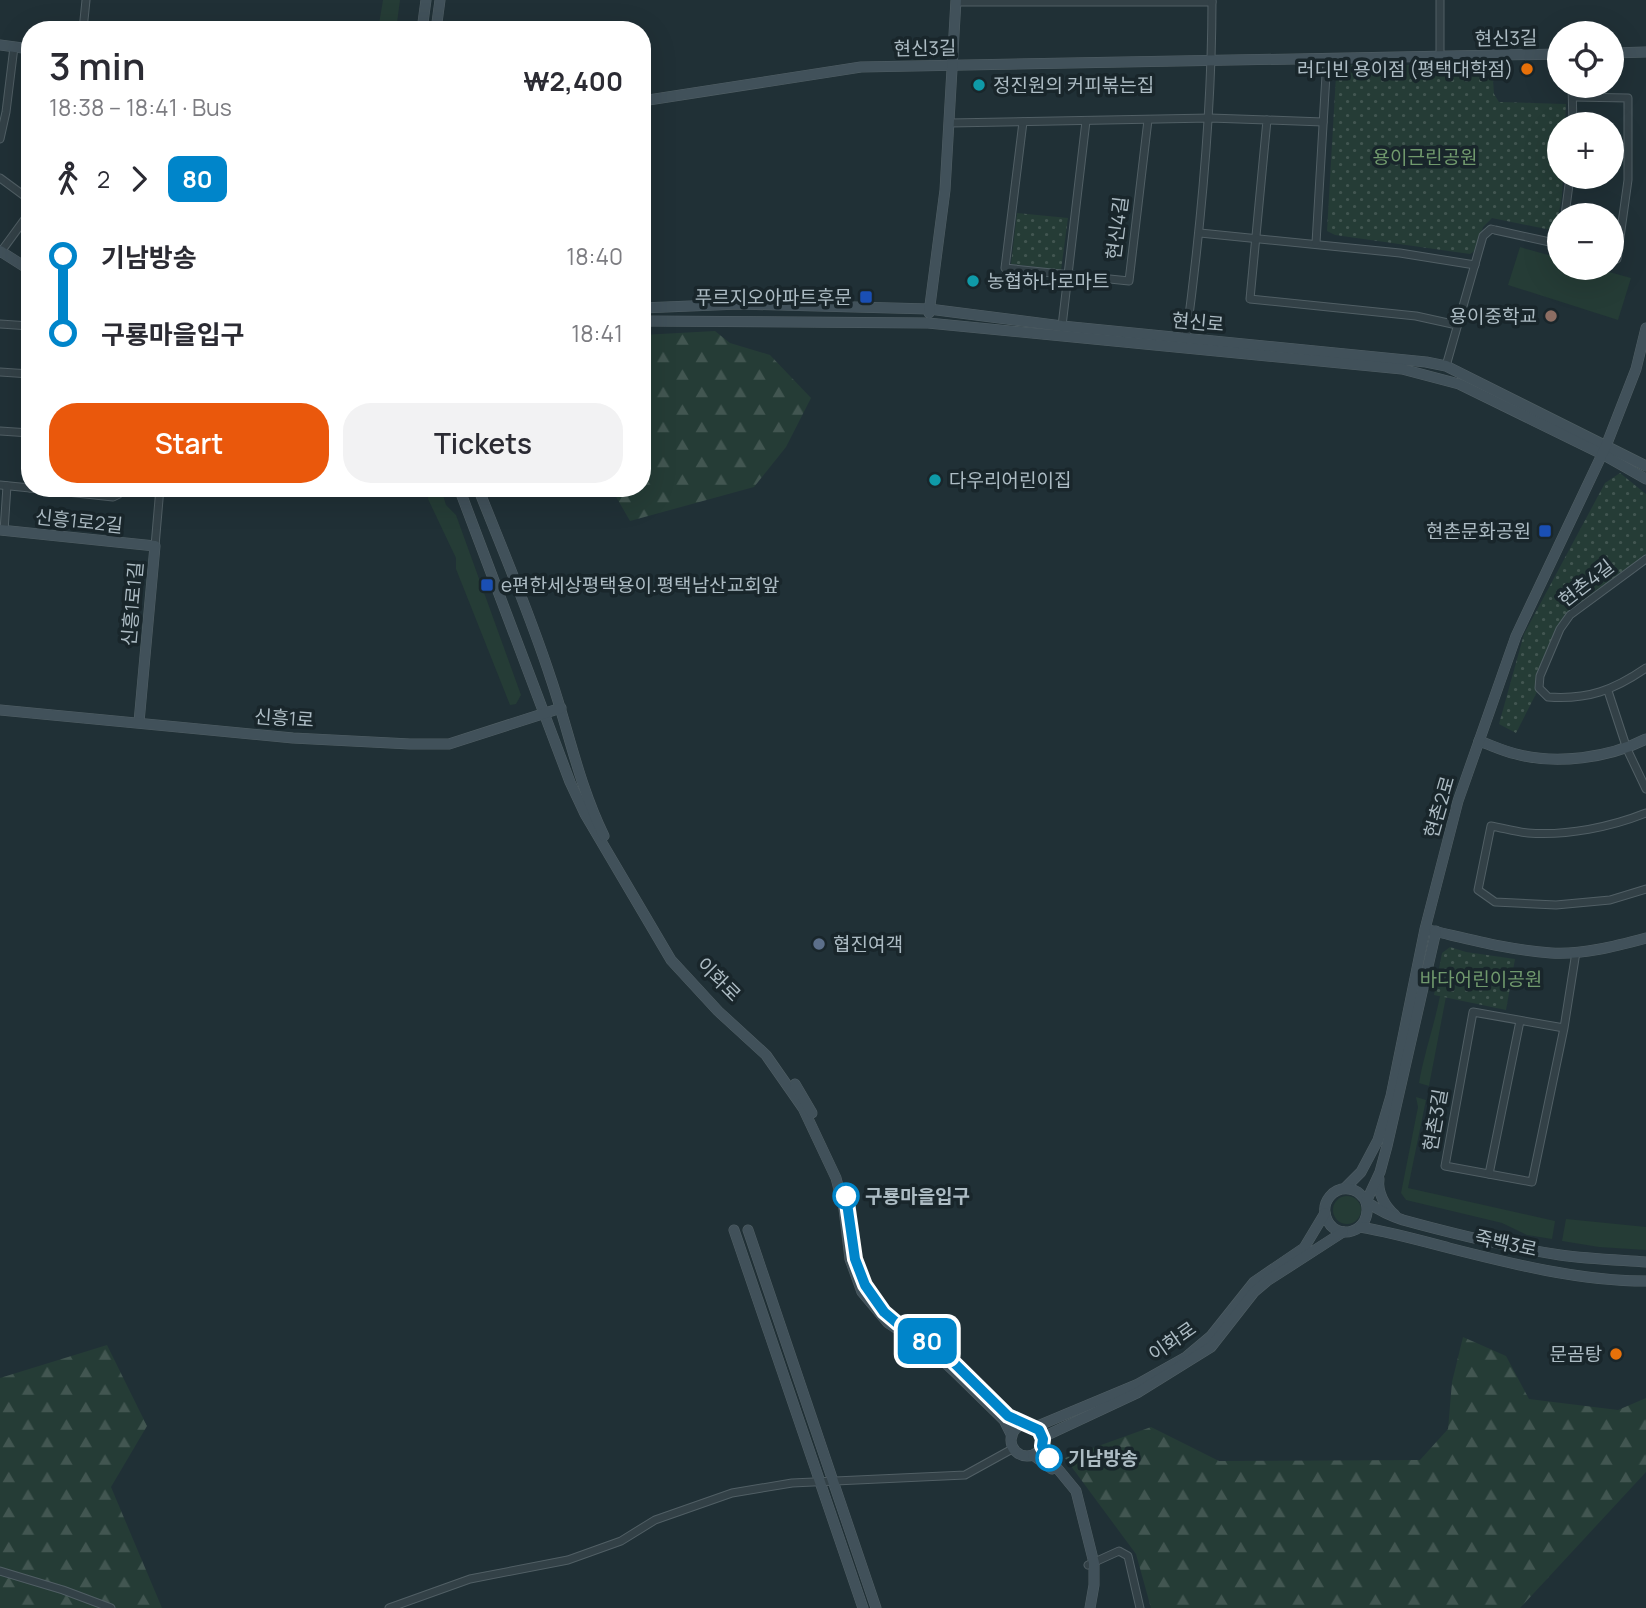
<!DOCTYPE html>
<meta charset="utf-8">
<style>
body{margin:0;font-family:Manrope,"Noto Sans KR",sans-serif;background:#f2f2f3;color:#2b2b33;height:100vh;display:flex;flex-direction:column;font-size:26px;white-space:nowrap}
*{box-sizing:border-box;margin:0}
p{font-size:23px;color:#7c7c81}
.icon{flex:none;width:38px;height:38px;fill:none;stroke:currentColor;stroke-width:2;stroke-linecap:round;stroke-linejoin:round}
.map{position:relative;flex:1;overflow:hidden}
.sheet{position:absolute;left:21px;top:21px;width:630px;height:476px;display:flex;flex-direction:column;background:#fff;border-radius:28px;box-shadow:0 7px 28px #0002}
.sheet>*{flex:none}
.badge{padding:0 14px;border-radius:10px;font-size:24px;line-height:46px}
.buttons{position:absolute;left:1547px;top:21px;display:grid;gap:14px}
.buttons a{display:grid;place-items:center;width:77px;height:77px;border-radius:50%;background:#fff;box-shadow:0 7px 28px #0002;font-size:35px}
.map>.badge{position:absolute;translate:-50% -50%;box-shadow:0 0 0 4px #fff}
.legs{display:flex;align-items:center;gap:10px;height:77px;padding:0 28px;font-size:23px}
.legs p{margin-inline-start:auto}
.headline{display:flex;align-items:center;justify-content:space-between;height:119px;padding:0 28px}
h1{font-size:38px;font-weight:600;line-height:52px}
.primary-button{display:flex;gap:14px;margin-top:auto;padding:14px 28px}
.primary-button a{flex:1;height:80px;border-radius:28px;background:#ea580c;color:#fff;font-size:28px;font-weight:600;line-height:80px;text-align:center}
.primary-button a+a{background:#f2f2f3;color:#2b2b33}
ul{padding:0 28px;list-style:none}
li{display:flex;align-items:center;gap:24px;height:77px;font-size:26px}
li i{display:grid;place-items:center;width:10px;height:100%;margin:0 9px;background:currentColor}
li i::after{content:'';width:18px;height:18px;margin:-9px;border:5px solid;border-radius:50%;background:#fff}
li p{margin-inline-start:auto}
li:first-child i{background:linear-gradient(#0000 50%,currentColor 0)}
li:last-child i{background:linear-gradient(currentColor 50%,#0000 0)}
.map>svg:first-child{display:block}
.grass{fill:#253c36}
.forest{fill:url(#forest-firs)}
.park{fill:url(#park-dots)}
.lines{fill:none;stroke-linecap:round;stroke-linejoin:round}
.street-casing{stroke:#515f65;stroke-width:9}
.secondary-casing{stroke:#515f65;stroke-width:11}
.street{stroke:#334147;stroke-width:7}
.secondary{stroke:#41515a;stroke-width:10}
.line-1-casing{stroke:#fff;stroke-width:16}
.line-1{stroke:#0085ca;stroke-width:10}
.food-dot{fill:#e8710a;stroke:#19262b;stroke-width:2.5}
.culture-dot{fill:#0f9aa8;stroke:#19262b;stroke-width:2.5}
.transit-dot{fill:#1a4fb4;stroke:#19262b;stroke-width:2.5}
.education-dot{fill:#8d6e63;stroke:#19262b;stroke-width:2.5}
.service-dot{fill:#5c6f8a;stroke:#19262b;stroke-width:2.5}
.stop-1-dot{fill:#fff;stroke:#0085ca;stroke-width:3.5}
.labels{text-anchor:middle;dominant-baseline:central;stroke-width:7;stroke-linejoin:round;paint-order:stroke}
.street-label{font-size:19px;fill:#adbcc4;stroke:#19262b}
.poi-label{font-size:19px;fill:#adbcc4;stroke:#19262b;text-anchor:end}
.park-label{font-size:19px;fill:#70996d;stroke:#19262b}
.stop-label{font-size:19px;font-weight:bold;fill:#adbcc4;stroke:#19262b;text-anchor:start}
</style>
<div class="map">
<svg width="1646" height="1608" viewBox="0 0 1646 1608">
<defs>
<pattern id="forest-firs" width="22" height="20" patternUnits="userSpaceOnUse" patternTransform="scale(1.75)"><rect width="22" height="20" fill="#253c36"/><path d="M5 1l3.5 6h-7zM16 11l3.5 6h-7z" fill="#425651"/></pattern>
<pattern id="park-dots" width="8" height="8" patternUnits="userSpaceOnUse" patternTransform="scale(1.75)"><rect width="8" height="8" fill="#253c36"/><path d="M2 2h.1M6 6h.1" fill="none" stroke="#425651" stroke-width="1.8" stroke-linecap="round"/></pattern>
</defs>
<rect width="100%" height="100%" fill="#203036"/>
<!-- grass -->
<g class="grass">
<path d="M383,0H400L396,30H378Z"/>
<path d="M1520,247L1559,258V268H1595L1631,278L1618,320L1508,285Z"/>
<path d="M429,488H441L446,505L456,515L521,695L516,704L510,705L456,569V558L428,499Z"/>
<path d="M1440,996L1446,997L1429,1086L1419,1083C1424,1054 1434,1026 1440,996Z"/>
<path d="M1416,1097L1426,1100L1408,1188L1555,1221L1552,1239L1527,1235L1502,1223L1406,1200L1401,1193L1418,1107Z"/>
<circle cx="1347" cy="1210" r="14"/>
<path d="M1566,1219L1646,1227V1250L1599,1247L1562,1241Z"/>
</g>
<!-- forest -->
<g class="forest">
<path d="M715,331L730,343L770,355L811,398L786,447L754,487L630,521L611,488H642V335Z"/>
<path d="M1463,1337L1506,1356L1529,1399L1618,1410L1646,1398V1472L1520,1608H1151L1136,1554L1065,1458L1151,1427L1219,1461L1420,1460L1448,1429L1452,1382Z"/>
<path d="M107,1345L147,1426L111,1487L162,1608H0V1378Z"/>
</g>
<!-- park -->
<g class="park">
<path d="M1343,65H1492L1494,94L1499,102L1566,104L1565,124H1559V177H1563L1562,196L1556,228L1551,230L1492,218L1483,227L1476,250L1470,254L1335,235L1327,231L1336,75Z"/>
<path d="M1017,213L1068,218L1061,270L1011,264Z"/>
<path d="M1620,473L1646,494V559L1570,615L1560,629L1539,688L1516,733L1499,724L1524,634L1605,483Z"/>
<path d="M1450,947L1466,952L1515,959L1506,1010L1434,995L1442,953Z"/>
</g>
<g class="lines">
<defs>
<g id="street">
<path d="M1440,0V56"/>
<path d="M956,2H1212"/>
<path d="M83,30L86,0"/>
<path d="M1572,86L1573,124"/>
<path d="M1573,97L1628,98V180L1617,259L1612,258"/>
<path d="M1267,120L1323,122"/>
<path d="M1023,122L1005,268L1129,281L1148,120"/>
<path d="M950,123L1210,118L1267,120L1250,299L1416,316L1457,325"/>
<path d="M0,139L6,112L14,47"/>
<path d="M0,178L30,200"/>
<path d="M1565,215L1570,177"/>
<path d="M1200,233L1400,253L1475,265"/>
<path d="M1316,243L1327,58"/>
<path d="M0,253L30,212"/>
<path d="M0,324L30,326"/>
<path d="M1062,326L1086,121"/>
<path d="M1186,339C1201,226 1212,114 1212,0"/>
<path d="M1446,366L1483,236L1491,229L1495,230L1559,244"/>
<path d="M0,372L30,374"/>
<path d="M0,431L30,433"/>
<path d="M0,485L30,488"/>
<path d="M30,488L113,497L119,494V488"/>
<path d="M4,531L7,486"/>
<path d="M155,546L160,488"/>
<path d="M1646,559L1570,615L1560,629L1540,676L1539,688L1548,697C1588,700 1614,690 1646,668"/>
<path d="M1608,691L1627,749L1646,789"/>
<path d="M1646,813C1611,827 1567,836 1528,833C1516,832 1503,828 1491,826L1478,890L1495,902L1556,905L1610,900L1646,889"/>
<path d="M1564,1028L1473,1012L1445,1166L1532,1182L1564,1028L1576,952"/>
<path d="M1489,1174L1520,1021"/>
<path d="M1088,1565L1119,1551L1128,1556L1140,1608"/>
<path d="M0,1571L63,1590L111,1608"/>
<path d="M389,1608L470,1579L568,1560L621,1541L655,1520L732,1493L792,1483L965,1475L1014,1448"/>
</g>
<g id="secondary">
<path d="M422,30L426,0"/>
<path d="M436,30L440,0"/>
<path d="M0,45L30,49"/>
<path d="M1612,53L1646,52"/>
<path d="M642,101L861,67L1559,54"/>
<path d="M0,251L30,270"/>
<path d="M642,308L739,304L929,309L1062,326L1426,362L1446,366L1646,466"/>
<path d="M929,313L945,190L956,0"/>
<path d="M642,321L928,323L1402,369L1459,384L1602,454L1646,479"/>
<path d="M459,488L570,782L585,814L671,960L718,1011L766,1055L803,1108L836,1178L844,1209L850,1259L862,1292L888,1323L937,1355L958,1375L1004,1420L1012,1436"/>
<path d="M478,488C503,551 530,614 551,679C569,732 579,785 604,836"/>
<path d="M0,530L155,546L139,722"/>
<path d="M0,710L293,738L410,744H449L561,708"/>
<path d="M1479,741C1491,745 1503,751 1516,754C1556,765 1609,758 1646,739"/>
<path d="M1429,930C1469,939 1509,950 1551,953C1582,955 1616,946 1646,938"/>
<path d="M795,1084L812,1113"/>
<path d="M1379,1179C1377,1192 1385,1207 1395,1215"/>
<path d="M1345,1188L1361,1172L1378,1140L1391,1096L1425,929L1458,801L1516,636L1606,446L1636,369L1646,328"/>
<path d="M1366,1202C1374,1232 1335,1244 1326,1217C1321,1202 1333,1187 1349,1189C1360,1190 1362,1198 1370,1204C1380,1211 1391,1216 1403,1220C1454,1234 1508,1247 1560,1255C1589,1259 1618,1260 1646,1262"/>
<path d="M1366,1202L1380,1172L1387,1146L1436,931"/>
<path d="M1360,1227C1390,1232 1419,1240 1449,1248C1512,1264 1580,1281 1646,1281"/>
<path d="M734,1230L863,1608"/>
<path d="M748,1230L876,1608"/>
<path d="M1002,1410L1024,1425"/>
<circle cx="1027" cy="1440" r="16"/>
<path d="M1035,1427L1138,1384L1186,1357L1211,1336L1254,1282L1304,1248L1325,1213"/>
<path d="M1043,1437L1137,1393L1211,1347L1254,1292L1267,1281L1343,1232"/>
<path d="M1042,1446L1044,1452L1076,1491L1094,1563V1585L1090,1608"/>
<path d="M1033,1455L1052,1469"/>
</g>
</defs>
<!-- street casing -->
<use href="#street" class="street-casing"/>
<!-- secondary casing -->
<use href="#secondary" class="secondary-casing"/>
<!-- street -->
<use href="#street" class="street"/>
<!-- secondary -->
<use href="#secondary" class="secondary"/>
</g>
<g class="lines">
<defs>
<path id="line-1" d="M846,1196L855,1259L865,1285L884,1312L897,1323L941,1350L1008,1416L1039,1430L1043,1439L1042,1446L1049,1458"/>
</defs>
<!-- line-1 casing -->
<use href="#line-1" class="line-1-casing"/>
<!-- line-1 -->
<use href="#line-1" class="line-1"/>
</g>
<!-- markers -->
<g class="food-dot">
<circle cx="1527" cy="69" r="7"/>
<circle cx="1616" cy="1354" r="7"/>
</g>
<g class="culture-dot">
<circle cx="979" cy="85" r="7"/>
<circle cx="973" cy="281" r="7"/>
<circle cx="935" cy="480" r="7"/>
</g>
<g class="transit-dot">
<rect x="859" y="290" width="14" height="14" rx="3.5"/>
<rect x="1538" y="524" width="14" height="14" rx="3.5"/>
<rect x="480" y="578" width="14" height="14" rx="3.5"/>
</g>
<circle class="education-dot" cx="1551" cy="316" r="7"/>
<circle class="service-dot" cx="819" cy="944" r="7"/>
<g class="stop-1-dot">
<circle cx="846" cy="1196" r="12"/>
<circle cx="1049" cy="1458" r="12"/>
</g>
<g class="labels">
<!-- street labels -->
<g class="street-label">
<text transform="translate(1506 38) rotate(-1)">현신3길</text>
<text transform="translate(925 48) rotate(-1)">현신3길</text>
<text transform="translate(1117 228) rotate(-83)">현신4길</text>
<text transform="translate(1198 322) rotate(5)">현신로</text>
<text transform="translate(79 521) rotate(6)">신흥1로2길</text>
<text transform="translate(1586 583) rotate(-38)">현촌4길</text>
<text transform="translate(132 604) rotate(-85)">신흥1로1길</text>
<text transform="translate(284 718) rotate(4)">신흥1로</text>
<text transform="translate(1439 807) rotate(-74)">현촌2로</text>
<text transform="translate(719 979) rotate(45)">이화로</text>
<text transform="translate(1435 1120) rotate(-80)">현촌3길</text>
<text transform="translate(1506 1243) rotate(12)">죽백3로</text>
<text transform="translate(1172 1341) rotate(-35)">이화로</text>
</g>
<!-- poi labels -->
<g class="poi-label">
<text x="1513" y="69">러디빈 용이점 (평택대학점)</text>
<text x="993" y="85" text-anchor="start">정진원의 커피볶는집</text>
<text x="987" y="281" text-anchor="start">농협하나로마트</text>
<text x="852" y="297">푸르지오아파트후문</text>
<text x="1537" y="316">용이중학교</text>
<text x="949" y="480" text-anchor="start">다우리어린이집</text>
<text x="1531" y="531">현촌문화공원</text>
<text x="501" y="585" text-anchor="start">e편한세상평택용이.평택남산교회앞</text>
<text x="833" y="944" text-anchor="start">협진여객</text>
<text x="1602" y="1354">문곰탕</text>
</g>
<!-- park labels -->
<g class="park-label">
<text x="1425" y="157">용이근린공원</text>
<text x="1481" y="979">바다어린이공원</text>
</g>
<!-- stop labels -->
<g class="stop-label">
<text x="865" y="1196">구룡마을입구</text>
<text x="1068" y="1458">기남방송</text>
</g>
</g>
</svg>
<div class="buttons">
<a><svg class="icon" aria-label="locate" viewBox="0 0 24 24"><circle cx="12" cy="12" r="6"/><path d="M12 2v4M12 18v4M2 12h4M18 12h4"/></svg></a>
<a>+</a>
<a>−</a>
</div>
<b class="badge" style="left:927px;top:1341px;background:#0085ca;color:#fff">80</b>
<section class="sheet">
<div class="headline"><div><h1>3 min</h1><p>18:38 – 18:41 · Bus</p></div><b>₩2,400</b></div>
<div class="legs"><svg class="icon" aria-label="walk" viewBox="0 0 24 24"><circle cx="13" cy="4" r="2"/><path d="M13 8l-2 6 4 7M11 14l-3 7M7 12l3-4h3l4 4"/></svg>2<svg class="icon" aria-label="forward" viewBox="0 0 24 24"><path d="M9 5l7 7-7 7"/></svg><b class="badge" style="background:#0085ca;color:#fff">80</b></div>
<ul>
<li><i style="color:#0085ca"></i><b>기남방송</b><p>18:40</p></li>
<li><i style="color:#0085ca"></i><b>구룡마을입구</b><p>18:41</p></li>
</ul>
<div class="primary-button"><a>Start</a><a>Tickets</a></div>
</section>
</div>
